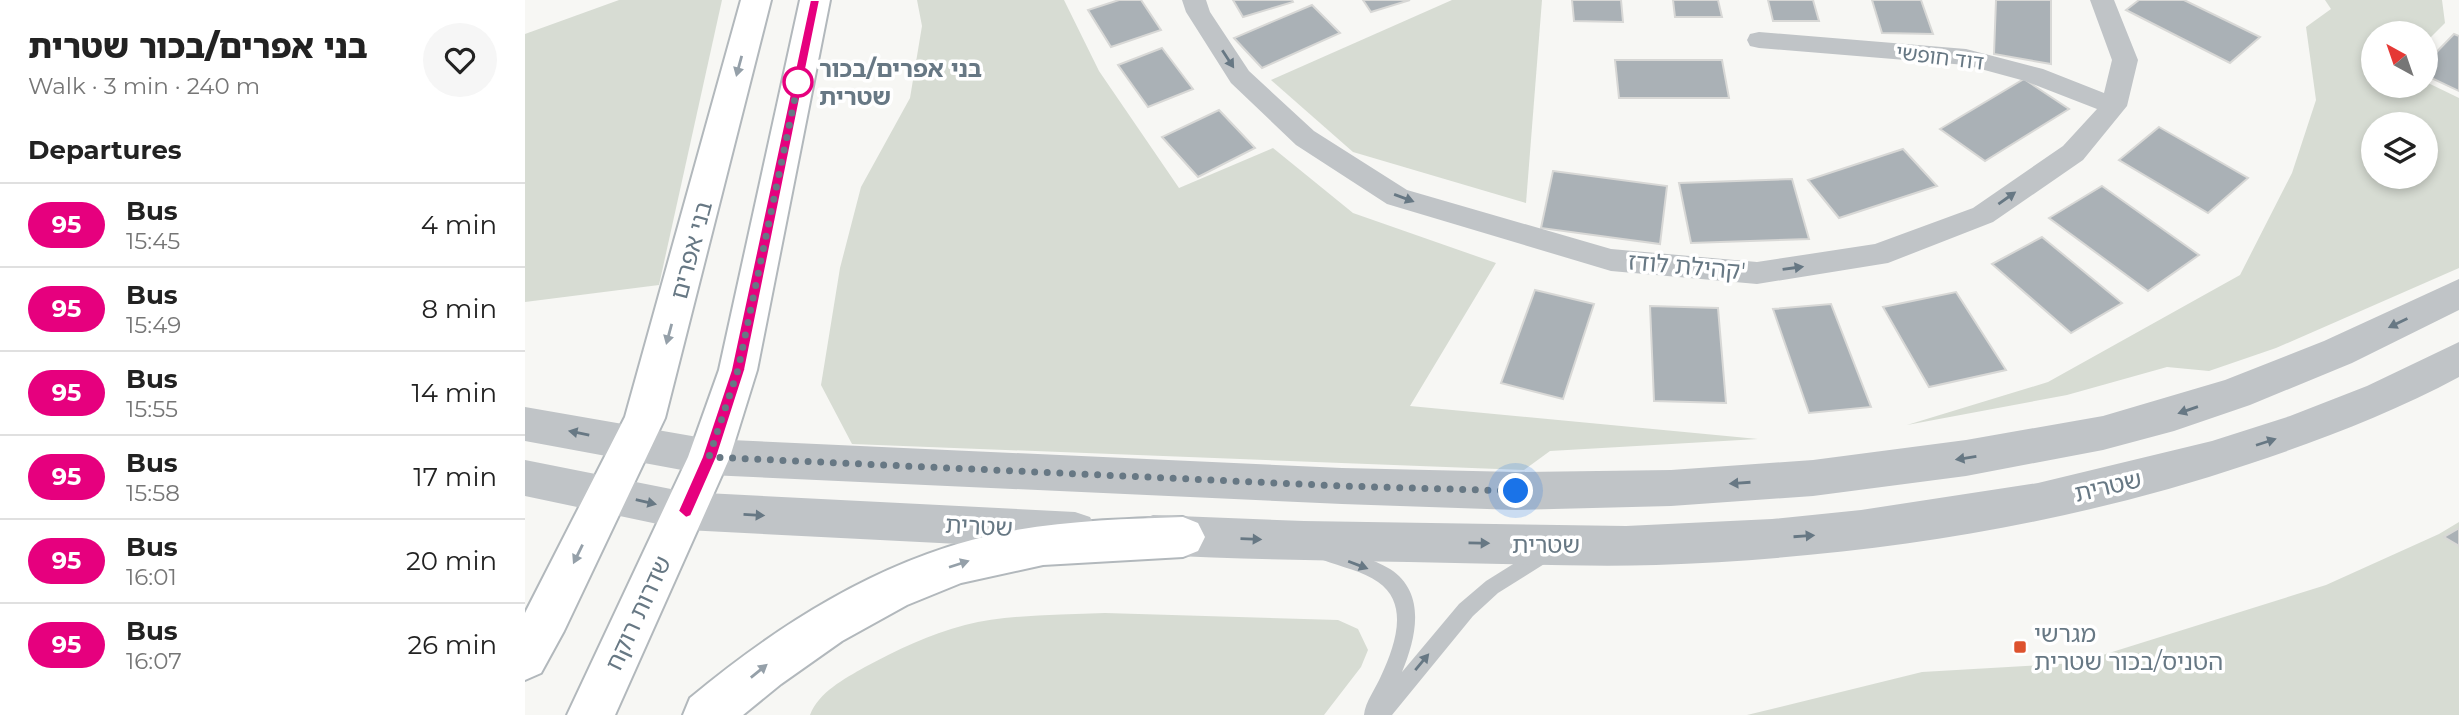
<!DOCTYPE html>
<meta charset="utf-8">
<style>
body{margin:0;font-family:Montserrat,"Noto Sans Hebrew",sans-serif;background:#f6f6f6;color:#222;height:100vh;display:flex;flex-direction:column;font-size:26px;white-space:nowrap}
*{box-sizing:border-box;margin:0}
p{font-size:23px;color:#767676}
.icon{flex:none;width:38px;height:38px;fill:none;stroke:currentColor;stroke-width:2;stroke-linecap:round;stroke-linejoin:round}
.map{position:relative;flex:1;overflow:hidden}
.details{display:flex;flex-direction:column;background:#fff;width:525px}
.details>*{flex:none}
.badge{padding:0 14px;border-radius:23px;font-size:24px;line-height:46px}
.needle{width:46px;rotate:320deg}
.controls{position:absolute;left:1836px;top:21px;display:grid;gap:14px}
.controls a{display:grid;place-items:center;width:77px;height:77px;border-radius:50%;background:#fff;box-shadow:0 4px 10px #0003;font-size:35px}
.you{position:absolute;width:35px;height:35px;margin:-18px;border:5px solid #fff;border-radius:50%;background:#1a73e8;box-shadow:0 0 0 10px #1a73e833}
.map>.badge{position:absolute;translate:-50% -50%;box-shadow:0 0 0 4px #fff}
h2{padding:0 28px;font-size:26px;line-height:63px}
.round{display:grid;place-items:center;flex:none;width:74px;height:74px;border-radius:37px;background:#f6f6f6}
.head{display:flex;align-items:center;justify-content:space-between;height:119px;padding:0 28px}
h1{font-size:33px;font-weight:800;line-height:52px}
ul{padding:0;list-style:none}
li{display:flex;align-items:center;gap:21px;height:84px;padding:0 28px;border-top:2px solid #e0e0e0}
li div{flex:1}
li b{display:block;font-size:26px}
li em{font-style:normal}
li .badge{min-width:77px;font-weight:700;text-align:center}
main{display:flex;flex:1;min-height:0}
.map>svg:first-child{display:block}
.green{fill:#d7dcd3;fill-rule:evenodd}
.building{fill:#aab1b6;stroke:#d8d8d6;stroke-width:2}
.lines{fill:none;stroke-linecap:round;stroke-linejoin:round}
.secondary-casing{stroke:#b2b8bc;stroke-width:4}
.service{fill:#c0c4c7;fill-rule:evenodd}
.minor{fill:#c0c4c7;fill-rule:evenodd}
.tertiary{fill:#c0c4c7;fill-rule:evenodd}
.secondary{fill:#fff;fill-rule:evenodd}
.oneway{fill:#677884}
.oneway2{fill:#95a0a9}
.line{fill:#e6007e;stroke:#fff;stroke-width:2}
.walk{stroke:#677884;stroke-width:7;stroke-dasharray:0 12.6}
.stop-dot{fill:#fff;stroke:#e6007e;stroke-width:3.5}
.poi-dot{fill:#dd522e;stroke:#fff;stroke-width:2.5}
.labels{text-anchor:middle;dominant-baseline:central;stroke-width:7;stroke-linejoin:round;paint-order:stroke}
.far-street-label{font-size:21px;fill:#677884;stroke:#fff}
.stop-label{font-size:24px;font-weight:bold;fill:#677884;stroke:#fff;text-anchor:start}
.street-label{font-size:24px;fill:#677884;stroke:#fff}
.poi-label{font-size:24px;fill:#677884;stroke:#fff;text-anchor:start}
</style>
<main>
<section class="details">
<div class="head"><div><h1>בני אפרים/בכור שטרית</h1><p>Walk · 3 min · 240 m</p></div><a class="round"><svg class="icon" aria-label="heart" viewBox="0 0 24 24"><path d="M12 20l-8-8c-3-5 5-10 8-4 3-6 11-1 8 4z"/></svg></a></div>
<h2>Departures</h2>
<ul>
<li><span class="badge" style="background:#e6007e;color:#fff">95</span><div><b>Bus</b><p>15:45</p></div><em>4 min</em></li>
<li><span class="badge" style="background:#e6007e;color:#fff">95</span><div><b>Bus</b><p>15:49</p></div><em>8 min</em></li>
<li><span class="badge" style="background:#e6007e;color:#fff">95</span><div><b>Bus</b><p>15:55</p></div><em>14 min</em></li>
<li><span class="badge" style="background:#e6007e;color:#fff">95</span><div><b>Bus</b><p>15:58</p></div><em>17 min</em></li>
<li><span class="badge" style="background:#e6007e;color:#fff">95</span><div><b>Bus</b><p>16:01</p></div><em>20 min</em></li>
<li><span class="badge" style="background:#e6007e;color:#fff">95</span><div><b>Bus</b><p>16:07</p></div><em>26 min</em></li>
</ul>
</section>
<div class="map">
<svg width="1934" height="715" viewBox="0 0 1934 715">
<rect width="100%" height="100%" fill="#f7f7f4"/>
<!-- green -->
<g class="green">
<path d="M94,0H197L134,285L0,302V34Z"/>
<path d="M392,0H539L574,71L654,188L748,148L828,213L971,263L885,406L1233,439L1025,451L999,470L327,444L296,385L315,268L336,187L385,98L397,26Z"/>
<path d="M927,0H1017L1001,203L828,152L746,80Z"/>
<path d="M1800,0H1917L1920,23L1901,42L1900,33H1848V86H1900L1901,82L1934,98V268L1751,348L1684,371L1642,367L1542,395L1382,425L1523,382L1715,275L1767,173L1791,100L1781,27L1806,9ZM1848,124H1900V177H1848Z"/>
<path d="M1934,522V715H1222L1397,672L1552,663L1801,585L1914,534Z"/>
<path d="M580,613L813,620L833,629L843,650L836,667L799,715H285C294,692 319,679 340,667C372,650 405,634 440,625C484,614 534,615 580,613Z"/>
</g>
<!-- building -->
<g class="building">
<path d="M594,0H616L636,30L586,47L563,10Z"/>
<path d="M708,0H767L768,2L718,17Z"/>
<path d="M838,0H885L846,12Z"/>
<path d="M1047,0H1096L1098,22L1049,21Z"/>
<path d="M1148,0H1193L1197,17H1150Z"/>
<path d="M1243,0H1288L1294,21H1248Z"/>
<path d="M1347,0H1396L1408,34L1357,33Z"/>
<path d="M1471,0H1526V64L1469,54Z"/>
<path d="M1614,0H1659L1735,37L1705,63L1601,10Z"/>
<path d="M787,5L815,33L737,68L709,38Z"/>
<path d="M1929,34L1934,36V91L1900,75V64Z"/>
<path d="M637,48L668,89L623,107L593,65Z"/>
<path d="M1090,60H1197L1204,98H1094Z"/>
<path d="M1499,79L1544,109L1460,161L1415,129Z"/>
<path d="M694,110L730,148L673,177L637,137Z"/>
<path d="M1634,127L1723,178L1683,213L1594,160Z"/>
<path d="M1378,149L1412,186L1314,218L1283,180Z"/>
<path d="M1028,171L1142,186L1135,244L1016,228Z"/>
<path d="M1267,179L1284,239L1166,243L1154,183Z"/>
<path d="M1577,186L1674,255L1623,291L1524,218Z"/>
<path d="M1517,237L1597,303L1546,333L1467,264Z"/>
<path d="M1010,290L1069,304L1038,399L976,383Z"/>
<path d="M1431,292L1481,370L1404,387L1358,307Z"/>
<path d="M1306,304L1346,407L1284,413L1248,309Z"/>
<path d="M1125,306L1193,308L1201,403L1129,401Z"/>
<path d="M1934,528V546L1919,537Z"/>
</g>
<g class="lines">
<defs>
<g id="secondary">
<path d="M216,0H246L140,418L39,631L16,673L0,680V613L100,417Z"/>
<path d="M275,0H305L232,370L205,457L90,715H42L163,457L194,370Z"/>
<path d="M658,517L673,523L680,537L673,551L658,557L518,565L436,583L382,605L317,641L256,684L218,715H158L165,698C253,625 350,563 462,536C526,521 593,519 658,517Z"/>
</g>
</defs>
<!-- secondary casing -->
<use href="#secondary" class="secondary-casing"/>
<!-- service -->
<path class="service" d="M804,546C824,553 847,558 865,569C902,593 891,638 877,672L934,604L961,581L1012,549L1018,547L1024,549L1027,555L1024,561L973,593L948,616L867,715H839C840,702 851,688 856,676C870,646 885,604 853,582C838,571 816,567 798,560L795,554L798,548Z"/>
<!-- minor -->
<path class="minor" d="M657,0H681L685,12L724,71L789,131L882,190L1086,249L1232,262L1350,244L1448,208L1538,146L1572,109L1500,81L1441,65L1234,48L1225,46L1222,40L1225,34L1234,32L1441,49L1518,69L1579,93L1587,60L1565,0H1589L1613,60L1602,106L1558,160L1468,222L1363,263L1232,284L1086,271L862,204L771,145L706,83L661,12Z"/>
<!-- tertiary -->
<g class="tertiary">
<path d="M1934,279V310L1827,363L1725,405L1649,431L1578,450L1441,476L1288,496L1146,506L991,510L817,504L184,475L0,441V407L184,439L817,468L991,472L1146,470L1288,460L1441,440L1578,416L1700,380L1799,341Z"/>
<path d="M1934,342V377C1867,413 1796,440 1724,464C1534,528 1331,558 1131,565C1064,567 997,564 930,563C829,561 729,560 628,555L613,549L606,535L613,521L628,515L779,521L1101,526L1247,519L1336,510L1513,483L1687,441L1765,416L1842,386Z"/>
<path d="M0,460L161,492L550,512L565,517L572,531L565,545L550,550L161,530L0,496Z"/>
</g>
<!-- secondary -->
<use href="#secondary" class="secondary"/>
</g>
<!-- one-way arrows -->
<defs><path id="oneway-solid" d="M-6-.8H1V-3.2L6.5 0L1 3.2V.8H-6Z" transform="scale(1.75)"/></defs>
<g class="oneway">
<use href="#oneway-solid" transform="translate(703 59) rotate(57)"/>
<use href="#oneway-solid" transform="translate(879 198) rotate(20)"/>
<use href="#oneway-solid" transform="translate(1482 198) rotate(-35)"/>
<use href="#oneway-solid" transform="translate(1268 268) rotate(-8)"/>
<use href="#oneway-solid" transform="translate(1873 323) rotate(154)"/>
<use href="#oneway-solid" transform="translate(1663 410) rotate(161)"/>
<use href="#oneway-solid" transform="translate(54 433) rotate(-168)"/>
<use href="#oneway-solid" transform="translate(1741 442) rotate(-18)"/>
<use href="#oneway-solid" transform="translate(1441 458) rotate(171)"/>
<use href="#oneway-solid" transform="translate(1215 483) rotate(176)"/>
<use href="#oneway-solid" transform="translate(121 502) rotate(13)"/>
<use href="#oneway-solid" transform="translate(229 515) rotate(3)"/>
<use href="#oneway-solid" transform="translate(1279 536) rotate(-4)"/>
<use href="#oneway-solid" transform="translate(726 539) rotate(2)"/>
<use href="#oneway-solid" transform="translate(954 543) rotate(1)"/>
<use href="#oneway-solid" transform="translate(833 565) rotate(21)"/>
<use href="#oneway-solid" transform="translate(897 662) rotate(-50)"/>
</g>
<g class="oneway2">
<use href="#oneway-solid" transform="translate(214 66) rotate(105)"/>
<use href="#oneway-solid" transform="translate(144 334) rotate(105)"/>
<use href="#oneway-solid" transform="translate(53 554) rotate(116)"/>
<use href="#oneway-solid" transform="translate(434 564) rotate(-18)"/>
<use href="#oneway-solid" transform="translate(234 671) rotate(-39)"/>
</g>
<!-- line -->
<path class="line" d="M285,0H295L220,370L192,457L166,516L161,518L153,511L177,457L206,370Z"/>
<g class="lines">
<!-- walk -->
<path class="walk" d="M273,82L274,79L213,370L184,457L817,486L991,491"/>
</g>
<!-- markers -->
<circle class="stop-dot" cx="273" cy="82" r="14"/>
<rect class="poi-dot" x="1488" y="640" width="14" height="14" rx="3.5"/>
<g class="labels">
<!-- far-street labels -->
<g class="far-street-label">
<text transform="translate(1415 57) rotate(7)">דוד חופשי</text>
</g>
<!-- stop labels -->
<g class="stop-label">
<text x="294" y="68">בני אפרים/בכור<tspan x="294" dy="28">שטרית</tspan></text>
</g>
<!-- street labels -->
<g class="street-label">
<text transform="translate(166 250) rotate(-75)">בני אפרים</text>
<text transform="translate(1162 266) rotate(5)">קהילת לודז'</text>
<text transform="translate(1583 486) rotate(-13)">שטרית</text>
<text transform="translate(454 526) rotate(3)">שטרית</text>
<text x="1021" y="544">שטרית</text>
<text transform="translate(113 613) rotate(-65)">שדרות רוקח</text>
</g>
<!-- poi labels -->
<g class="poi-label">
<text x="1509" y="633">מגרשי<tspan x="1509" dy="28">הטניס/בכור שטרית</tspan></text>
</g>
</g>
</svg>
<div class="controls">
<a><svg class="needle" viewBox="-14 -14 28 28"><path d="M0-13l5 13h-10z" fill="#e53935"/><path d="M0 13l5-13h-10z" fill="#767676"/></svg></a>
<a><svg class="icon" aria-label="layers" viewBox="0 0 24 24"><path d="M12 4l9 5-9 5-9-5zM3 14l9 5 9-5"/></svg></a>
</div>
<div class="you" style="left:991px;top:491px"></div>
</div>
</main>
